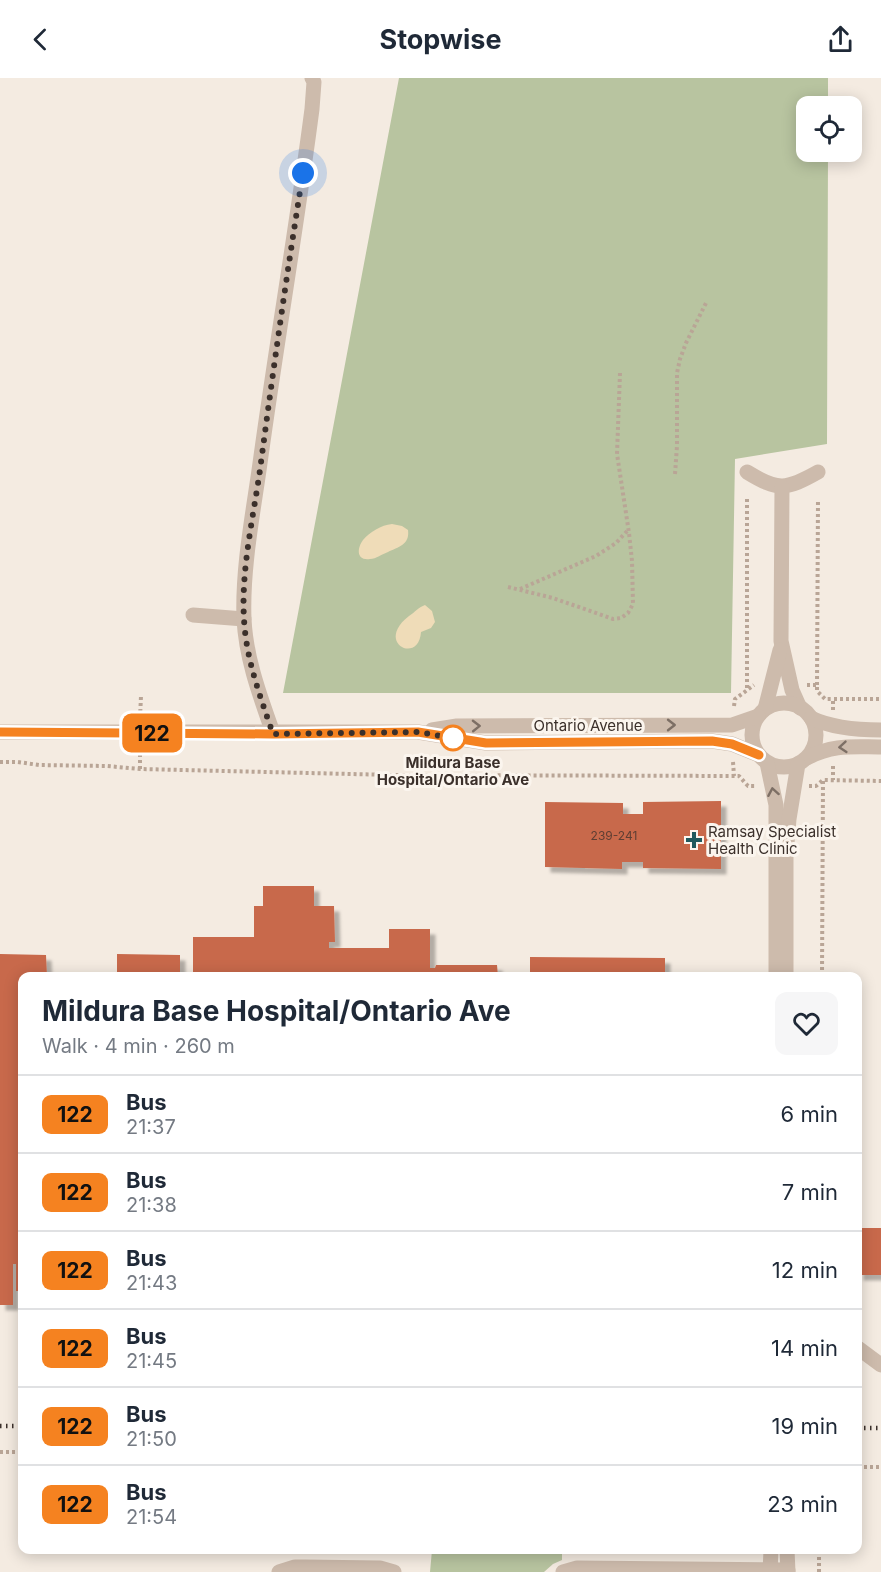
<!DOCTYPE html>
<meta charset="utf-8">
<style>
body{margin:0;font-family:Inter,sans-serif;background:#f6f6f7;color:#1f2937;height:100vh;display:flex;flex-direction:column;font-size:22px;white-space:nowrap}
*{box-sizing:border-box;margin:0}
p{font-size:20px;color:#747a83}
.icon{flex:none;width:33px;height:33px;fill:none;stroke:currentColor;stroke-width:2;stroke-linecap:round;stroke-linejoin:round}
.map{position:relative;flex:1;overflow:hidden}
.drawer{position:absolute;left:18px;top:894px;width:844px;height:582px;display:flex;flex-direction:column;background:#fff;border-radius:12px;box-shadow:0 3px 15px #0003}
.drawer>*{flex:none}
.badge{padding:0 12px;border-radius:9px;font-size:21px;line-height:39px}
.buttons{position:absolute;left:796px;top:18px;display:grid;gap:12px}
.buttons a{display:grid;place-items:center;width:66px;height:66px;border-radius:12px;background:#fff;box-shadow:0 3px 15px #0003;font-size:30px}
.you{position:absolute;width:30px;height:30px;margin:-15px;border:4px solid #fff;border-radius:50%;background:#1a73e8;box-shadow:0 0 0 9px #1a73e833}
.map>.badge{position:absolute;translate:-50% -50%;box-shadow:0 0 0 3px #fff}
.round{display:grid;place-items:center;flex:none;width:63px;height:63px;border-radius:12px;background:#f6f6f7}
.headline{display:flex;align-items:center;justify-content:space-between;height:102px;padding:0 24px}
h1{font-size:28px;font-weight:700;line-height:45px}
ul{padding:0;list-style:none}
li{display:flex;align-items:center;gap:18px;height:78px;padding:0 24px;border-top:2px solid #e0e1e3}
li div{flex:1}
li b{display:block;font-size:22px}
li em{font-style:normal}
li .badge{min-width:66px;font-weight:700;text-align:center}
header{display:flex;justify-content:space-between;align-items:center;height:78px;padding:0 24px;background:#fff;font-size:27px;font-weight:700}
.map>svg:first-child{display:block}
.green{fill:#b8c4a0}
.sand{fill:#efdcb8}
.building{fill:#c8694b;filter:url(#shadow)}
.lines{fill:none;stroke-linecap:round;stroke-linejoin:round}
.path{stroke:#b9a596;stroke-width:4;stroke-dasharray:3 3;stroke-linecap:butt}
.minor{stroke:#cdbbac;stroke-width:15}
.rail{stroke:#3b302b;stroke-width:4.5;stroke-dasharray:1.5 4.5;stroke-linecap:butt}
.oneway{stroke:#7d6f65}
.line-casing{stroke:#fff;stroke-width:14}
.line{stroke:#f58220;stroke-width:9}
.walk{stroke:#3b302b;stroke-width:6;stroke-dasharray:0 10.8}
.stop-dot{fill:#fff;stroke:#f58220;stroke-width:3}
.poi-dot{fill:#1f5a5e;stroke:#fbf5ee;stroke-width:2}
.labels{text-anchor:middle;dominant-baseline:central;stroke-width:6;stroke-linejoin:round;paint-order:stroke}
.number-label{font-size:12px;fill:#5e3e33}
.street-label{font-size:15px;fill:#3b302b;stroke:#fbf5ee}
.stop-label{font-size:15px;font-weight:bold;fill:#3b302b;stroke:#fbf5ee}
.poi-label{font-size:15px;fill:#3b302b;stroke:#fbf5ee;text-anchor:start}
</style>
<header><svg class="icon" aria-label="back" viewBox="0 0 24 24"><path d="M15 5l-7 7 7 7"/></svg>Stopwise<svg class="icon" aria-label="share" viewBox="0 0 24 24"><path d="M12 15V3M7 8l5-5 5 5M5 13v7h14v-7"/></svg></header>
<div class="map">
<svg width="881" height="1494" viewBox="0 0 881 1494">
<defs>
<filter id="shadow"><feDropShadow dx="5.5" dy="5.5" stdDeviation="1.5" flood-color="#0004"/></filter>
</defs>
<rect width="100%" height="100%" fill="#f4ebe1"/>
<!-- green -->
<g class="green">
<path d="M399,0H828V28H807V74H828L827,366L735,381L731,615H283Z"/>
<path d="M432,1472H562V1482L553,1486L544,1494H430Z"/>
</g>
<!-- sand -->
<g class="sand">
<path d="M392,446L402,448L408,452C410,467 398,469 388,474C382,476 376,481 370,481C356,483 357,470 363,462C370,454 381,447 392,446Z"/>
<path d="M425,527L432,533L435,544L431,550L421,554C419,587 374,565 409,538C415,534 419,529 425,527Z"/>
</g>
<!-- building -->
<g class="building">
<path d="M721,723V791L643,790V784H622V791L545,789V724L623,725V736H643V724Z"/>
<path d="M263,808H314V828H334L335,864H329V870H389V851H430V890H435L436,887H497L498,898H193V859H254V828H263Z"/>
<path d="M0,876L46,877L47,898H22V1213H16V1186H13V1227H0Z"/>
<path d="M117,876L180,877V898H117Z"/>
<path d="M530,879L665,880V898H530Z"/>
<path d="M859,1150H881V1197H858Z"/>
</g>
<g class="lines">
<!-- path -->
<g class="path">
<path d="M675,396L677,368V295L680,281L686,265L706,225"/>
<path d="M747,421V612"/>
<path d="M508,509L553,520L613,541L621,540L628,535L633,526L632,483L629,455L617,376L620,295"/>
<path d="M520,511L596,478L616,465L629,451"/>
<path d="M807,607H817V613L825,621H833"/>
<path d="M817,607L818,421"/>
<path d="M734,628L735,621L754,607"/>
<path d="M833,632V621H881"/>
<path d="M140,640L141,618"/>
<path d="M0,684H18L39,687L107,688L140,691L392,697L739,698L748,708H757"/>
<path d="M733,684L734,698"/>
<path d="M833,688V702"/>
<path d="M140,691V668"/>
<path d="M809,708H816L823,702L881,703"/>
<path d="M822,898L823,702"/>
<path d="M0,1374H22"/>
<path d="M858,1389H881"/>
<path d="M819,1494V1472"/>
</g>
<!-- minor -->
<g class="minor">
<path d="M747,394C778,413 786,412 818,394"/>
<path d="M782,409L781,563L792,612L800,630"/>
<path d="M193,537L244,541"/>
<circle cx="784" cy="657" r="32"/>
<path d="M765,631L780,572"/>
<path d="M811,640C832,650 858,652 881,652"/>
<path d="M432,652L457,648L732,647L758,638"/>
<path d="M0,654H418L486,665L712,663L732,666L759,677"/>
<path d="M273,655C260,618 246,581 244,541C242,488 254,431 261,378C277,262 297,147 312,31L314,4L312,0"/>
<path d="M807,680C833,666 853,669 881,669"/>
<path d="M767,685L776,727V898"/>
<path d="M786,898V778L789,741L798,686"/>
<path d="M858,1270L881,1287"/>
<path d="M787,1472L788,1494"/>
<path d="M279,1494L295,1489H305L380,1490L394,1494"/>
<path d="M563,1494L577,1490L788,1492"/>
<path d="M770,1494L771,1472"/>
</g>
<!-- rail -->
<g class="rail">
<path d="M0,1348H22"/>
<path d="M858,1350H881"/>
</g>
</g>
<!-- one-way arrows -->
<defs><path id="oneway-chevron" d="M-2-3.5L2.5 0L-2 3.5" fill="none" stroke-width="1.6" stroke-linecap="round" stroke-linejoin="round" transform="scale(1.5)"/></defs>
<g class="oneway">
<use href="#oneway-chevron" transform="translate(671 647)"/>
<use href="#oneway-chevron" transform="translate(476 648) rotate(-1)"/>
<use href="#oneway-chevron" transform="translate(843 669) rotate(175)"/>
<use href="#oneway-chevron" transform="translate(773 714) rotate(-100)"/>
</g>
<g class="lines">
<defs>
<path id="line" d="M0,654L273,656L418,654L486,665L712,663L732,666L759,677"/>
</defs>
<!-- line casing -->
<use href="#line" class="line-casing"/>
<!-- line -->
<use href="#line" class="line"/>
<!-- walk -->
<path class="walk" d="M303,95C287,194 273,293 260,392C253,441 241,492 244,541C246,581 260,618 273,656L418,654L464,662L453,660"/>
</g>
<!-- markers -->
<circle class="stop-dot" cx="453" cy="660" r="12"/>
<path class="poi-dot" d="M691 753h6v6h6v6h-6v6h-6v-6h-6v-6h6z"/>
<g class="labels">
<!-- number labels -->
<g class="number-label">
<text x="614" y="757">239-241</text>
</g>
<!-- street labels -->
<g class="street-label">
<text x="588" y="647">Ontario Avenue</text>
</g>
<!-- stop labels -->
<g class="stop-label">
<text x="453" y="684">Mildura Base<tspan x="453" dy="17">Hospital/Ontario Ave</tspan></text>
</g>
<!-- poi labels -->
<g class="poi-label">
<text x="708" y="753">Ramsay Specialist<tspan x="708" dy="17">Health Clinic</tspan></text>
</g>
</g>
</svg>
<div class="buttons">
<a><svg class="icon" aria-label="locate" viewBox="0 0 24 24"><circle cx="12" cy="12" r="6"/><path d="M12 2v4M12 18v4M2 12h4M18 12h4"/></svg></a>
</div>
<div class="you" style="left:303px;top:95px"></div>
<b class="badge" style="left:152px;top:655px;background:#f58220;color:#111">122</b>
<section class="drawer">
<div class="headline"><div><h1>Mildura Base Hospital/Ontario Ave</h1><p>Walk · 4 min · 260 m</p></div><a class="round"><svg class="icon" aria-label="heart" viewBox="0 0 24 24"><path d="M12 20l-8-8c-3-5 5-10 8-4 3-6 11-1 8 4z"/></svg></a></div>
<ul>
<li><span class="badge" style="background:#f58220;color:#111">122</span><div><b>Bus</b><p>21:37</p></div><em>6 min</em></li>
<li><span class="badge" style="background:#f58220;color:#111">122</span><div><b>Bus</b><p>21:38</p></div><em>7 min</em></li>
<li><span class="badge" style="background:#f58220;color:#111">122</span><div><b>Bus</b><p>21:43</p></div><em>12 min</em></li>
<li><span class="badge" style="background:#f58220;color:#111">122</span><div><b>Bus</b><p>21:45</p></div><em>14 min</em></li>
<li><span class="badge" style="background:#f58220;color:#111">122</span><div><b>Bus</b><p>21:50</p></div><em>19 min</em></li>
<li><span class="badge" style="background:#f58220;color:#111">122</span><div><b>Bus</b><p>21:54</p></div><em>23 min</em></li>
</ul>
</section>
</div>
